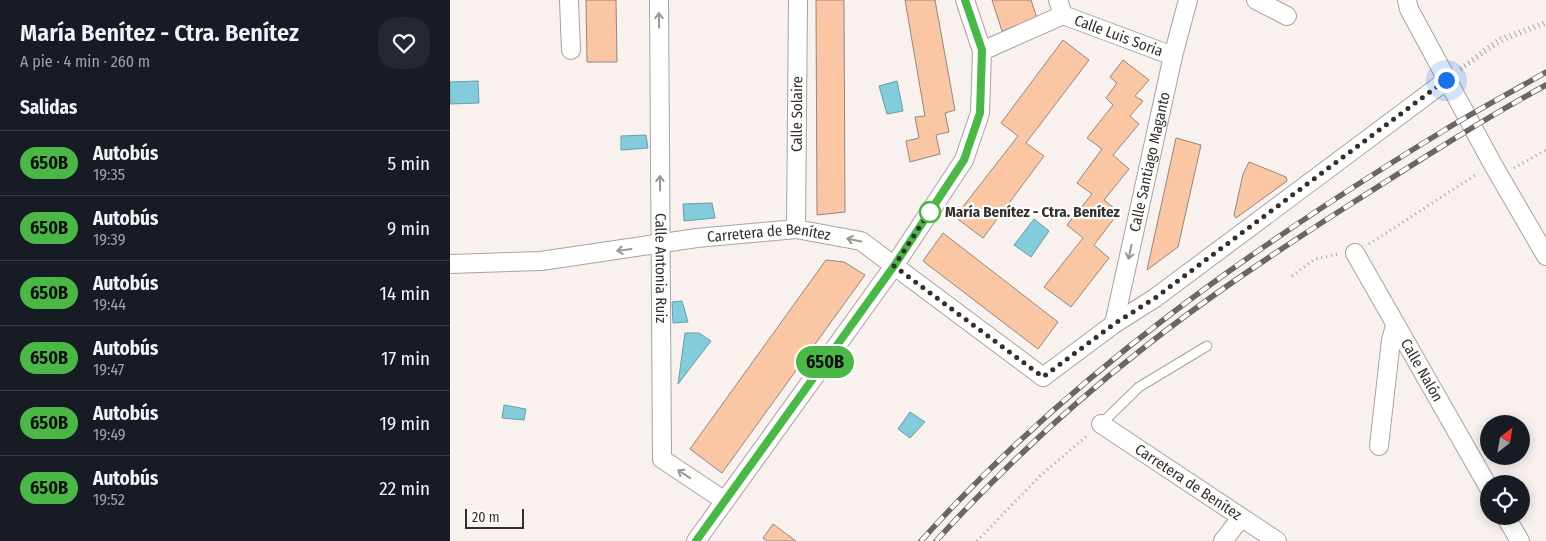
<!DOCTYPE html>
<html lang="es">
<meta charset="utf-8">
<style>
body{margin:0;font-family:"Fira Sans Condensed",sans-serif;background:#242831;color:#f1f3f6;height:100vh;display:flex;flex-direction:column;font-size:19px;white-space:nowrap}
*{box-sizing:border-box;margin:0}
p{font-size:16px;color:#9ea1a6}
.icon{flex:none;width:28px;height:28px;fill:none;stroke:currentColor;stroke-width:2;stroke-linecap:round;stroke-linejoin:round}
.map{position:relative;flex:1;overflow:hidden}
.side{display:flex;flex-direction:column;background:#171b24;width:450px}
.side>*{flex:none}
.badge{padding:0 10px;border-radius:16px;font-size:18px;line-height:32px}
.needle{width:32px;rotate:31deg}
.tools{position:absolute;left:1030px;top:415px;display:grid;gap:10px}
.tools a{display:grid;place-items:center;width:50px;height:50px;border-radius:50%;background:#171b24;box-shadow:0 2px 12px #0003;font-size:25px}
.scale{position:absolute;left:15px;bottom:12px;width:59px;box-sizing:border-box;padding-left:5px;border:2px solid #322f2d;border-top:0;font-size:14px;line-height:18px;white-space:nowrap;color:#322f2d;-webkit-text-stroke:4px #fff;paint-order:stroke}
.you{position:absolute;width:25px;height:25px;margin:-12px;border:4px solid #fff;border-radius:50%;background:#1a73e8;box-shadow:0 0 0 8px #1a73e833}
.map>.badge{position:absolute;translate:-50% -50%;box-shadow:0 0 0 2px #fff}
h2{padding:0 20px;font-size:19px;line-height:45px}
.round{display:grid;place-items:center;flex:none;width:52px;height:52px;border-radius:20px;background:#242831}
.headline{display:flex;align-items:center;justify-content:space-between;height:85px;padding:0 20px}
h1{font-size:24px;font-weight:600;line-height:38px}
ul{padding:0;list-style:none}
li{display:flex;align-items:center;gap:15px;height:65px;padding:0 20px;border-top:1px solid #363941}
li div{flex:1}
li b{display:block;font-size:19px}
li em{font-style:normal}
li .badge{min-width:55px;font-weight:700;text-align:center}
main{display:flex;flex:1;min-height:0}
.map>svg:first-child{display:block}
.water{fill:#83ccdb;stroke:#6b9da7}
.building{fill:#fbc6a3;stroke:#8f8884}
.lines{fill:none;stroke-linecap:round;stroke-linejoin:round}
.lane-casing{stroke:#a9a29e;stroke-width:11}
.street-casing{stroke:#a9a29e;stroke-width:20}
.path{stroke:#a7a29e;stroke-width:3;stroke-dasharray:1 4;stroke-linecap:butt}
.lane{stroke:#fff;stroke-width:9}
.street{stroke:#fff;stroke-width:18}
.rail-casing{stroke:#6b6664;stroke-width:5.5}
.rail{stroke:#fff;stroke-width:4;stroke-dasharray:11;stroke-linecap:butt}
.oneway{stroke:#989796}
.line-casing{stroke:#fff;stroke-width:11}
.line{stroke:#4ab747;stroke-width:8}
.walk{stroke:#322f2d;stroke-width:5;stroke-dasharray:0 9}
.stop-dot{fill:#fff;stroke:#4ab747;stroke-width:2.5}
.labels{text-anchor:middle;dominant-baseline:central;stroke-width:4.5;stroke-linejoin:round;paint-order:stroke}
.street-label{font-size:15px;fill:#322f2d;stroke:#fff}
.stop-label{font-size:15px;font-weight:bold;fill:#322f2d;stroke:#fff;text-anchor:start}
</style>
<main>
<section class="side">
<div class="headline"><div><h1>María Benítez - Ctra. Benítez</h1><p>A pie · 4 min · 260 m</p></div><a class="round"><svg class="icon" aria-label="heart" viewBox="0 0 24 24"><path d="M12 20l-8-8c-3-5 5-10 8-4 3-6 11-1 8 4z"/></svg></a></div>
<h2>Salidas</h2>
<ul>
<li><span class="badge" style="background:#4ab747;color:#111">650B</span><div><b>Autobús</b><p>19:35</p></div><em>5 min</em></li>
<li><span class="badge" style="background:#4ab747;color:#111">650B</span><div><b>Autobús</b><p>19:39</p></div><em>9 min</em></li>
<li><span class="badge" style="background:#4ab747;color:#111">650B</span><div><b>Autobús</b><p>19:44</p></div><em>14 min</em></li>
<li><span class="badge" style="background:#4ab747;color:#111">650B</span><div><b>Autobús</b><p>19:47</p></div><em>17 min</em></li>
<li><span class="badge" style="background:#4ab747;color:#111">650B</span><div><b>Autobús</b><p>19:49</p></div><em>19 min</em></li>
<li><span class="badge" style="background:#4ab747;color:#111">650B</span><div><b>Autobús</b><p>19:52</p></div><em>22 min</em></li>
</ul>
</section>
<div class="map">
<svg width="1096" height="541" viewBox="0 0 1096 541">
<rect width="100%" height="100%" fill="#f9f1ed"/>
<!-- water -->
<g class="water">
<path d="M28,81L29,103L0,104V82Z"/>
<path d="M447,81L453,111L437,114L429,86Z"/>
<path d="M196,135L198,148L171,150V136Z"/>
<path d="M262,203L265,218L234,221L233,204Z"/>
<path d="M584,219L599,231L581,257L564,245Z"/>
<path d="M232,301L238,322L223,323L222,302Z"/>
<path d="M235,333H249L261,341L228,384Z"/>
<path d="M54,405L76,409L74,420L52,418Z"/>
<path d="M460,412L475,422L460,438L448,429Z"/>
</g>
<!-- building -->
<g class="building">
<path d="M136,0H166L167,62H137Z"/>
<path d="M366,0H394L395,212L367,215Z"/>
<path d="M455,0H485L505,110L495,113L499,132L486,135L490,154L460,162L456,141L469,138L465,117L475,116Z"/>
<path d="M542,0H581L587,18L552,31Z"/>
<path d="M613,40L639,60L576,143L594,156L533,238L505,217L568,136L551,123Z"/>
<path d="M673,60L699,80L685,96L693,101L680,116L689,124L663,155L679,169L654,200L669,212L644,245L659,258L621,307L594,287L633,238L617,225L642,194L627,183L652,149L637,138L663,105L656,98L667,83L660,77Z"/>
<path d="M726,138L751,145L728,247L697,270Z"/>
<path d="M799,162L836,177L837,181L786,218L784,215L793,174Z"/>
<path d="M493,233L608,322L588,349L473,261Z"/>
<path d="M376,260L394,262L415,275L272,473L240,449Z"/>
<path d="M323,524L346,541H317L313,538Z"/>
</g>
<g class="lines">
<defs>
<path id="lane" d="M651,424L689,387L757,346"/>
<g id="street">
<path d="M119,0L121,50"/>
<path id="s1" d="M209,0L212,459L275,501"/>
<path d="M608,0L613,15"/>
<path d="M806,0L837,16"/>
<path d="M957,0L959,9L1042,163L1096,256"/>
<path id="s2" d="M532,51L613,15L723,56"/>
<path id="s3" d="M346,229L348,0"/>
<path id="s4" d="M905,253L1039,488"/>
<path id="s5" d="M0,264L91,261L247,238L346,229L411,241L593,377L664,324L705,298L997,80"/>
<path id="s6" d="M664,324L723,56L738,0"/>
<path id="s7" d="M651,424L827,541"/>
<path d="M929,446L941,340L945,326"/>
<path d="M1055,516L1070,541"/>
<path d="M246,541L444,266L514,160L530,113L532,51L515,0"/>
<path d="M773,541L791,518"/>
</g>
</defs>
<!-- lane casing -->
<use href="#lane" class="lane-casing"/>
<!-- street casing -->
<use href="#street" class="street-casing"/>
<!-- path -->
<g class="path">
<path d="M1010,68L1048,39L1096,21"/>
<path d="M1011,70L1050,42L1096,24"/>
<path d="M1064,168L1096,150"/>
<path d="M919,244L1027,174"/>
<path d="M842,276L865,259L888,254"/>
<path d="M527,541L590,476L639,434"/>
</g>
<!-- lane -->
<use href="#lane" class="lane"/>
<!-- street -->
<use href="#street" class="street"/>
<defs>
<g id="rail">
<path d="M471,541C620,375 803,247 993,131C1027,110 1062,92 1096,72"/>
<path d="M486,541C549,472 617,408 691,350C756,298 826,252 896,207C962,165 1027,123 1096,85"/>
</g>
</defs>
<!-- rail casing -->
<use href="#rail" class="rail-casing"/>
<!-- rail -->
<use href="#rail" class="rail"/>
</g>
<!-- one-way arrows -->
<defs><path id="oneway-shaft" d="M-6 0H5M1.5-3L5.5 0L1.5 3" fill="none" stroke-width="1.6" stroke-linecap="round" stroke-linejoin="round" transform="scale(1.25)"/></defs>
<g class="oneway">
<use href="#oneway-shaft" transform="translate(209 20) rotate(-91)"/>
<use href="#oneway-shaft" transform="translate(210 183) rotate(-91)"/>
<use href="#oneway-shaft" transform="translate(404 240) rotate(-168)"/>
<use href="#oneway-shaft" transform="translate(174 250) rotate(172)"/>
<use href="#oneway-shaft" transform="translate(680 252) rotate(102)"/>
<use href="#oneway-shaft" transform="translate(234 474) rotate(-146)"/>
</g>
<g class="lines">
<defs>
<path id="line" d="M246,541L444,266L514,160L530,113L532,50L515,0"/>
</defs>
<!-- line casing -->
<use href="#line" class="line-casing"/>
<!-- line -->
<use href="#line" class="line"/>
<!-- walk -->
<path class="walk" d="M480,212L484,205L444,266L593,377L664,324L705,298L996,80"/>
</g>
<!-- markers -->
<circle class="stop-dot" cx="480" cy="212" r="10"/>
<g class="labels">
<!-- street labels -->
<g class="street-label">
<text stroke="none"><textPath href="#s2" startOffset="148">Calle Luis Soria</textPath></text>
<text stroke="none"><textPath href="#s3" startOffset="115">Calle Solaire</textPath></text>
<text stroke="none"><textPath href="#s6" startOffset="166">Calle Santiago Maganto</textPath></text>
<text stroke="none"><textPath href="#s5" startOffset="321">Carretera de Benítez</textPath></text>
<text stroke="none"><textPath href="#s1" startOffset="268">Calle Antonia Ruiz</textPath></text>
<text stroke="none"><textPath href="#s4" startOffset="135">Calle Nalón</textPath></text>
<text stroke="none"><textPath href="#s7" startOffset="105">Carretera de Benítez</textPath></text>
</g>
<!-- stop labels -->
<g class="stop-label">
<text x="495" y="212">María Benítez - Ctra. Benítez</text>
</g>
</g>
</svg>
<div class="tools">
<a><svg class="needle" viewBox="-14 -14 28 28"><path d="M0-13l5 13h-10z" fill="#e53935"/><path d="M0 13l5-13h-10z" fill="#9ea1a6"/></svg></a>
<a><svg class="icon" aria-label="locate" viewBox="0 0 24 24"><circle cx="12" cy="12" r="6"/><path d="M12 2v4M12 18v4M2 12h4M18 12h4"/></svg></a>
</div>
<div class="scale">20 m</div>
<div class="you" style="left:996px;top:80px"></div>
<b class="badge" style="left:375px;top:362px;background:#4ab747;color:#111">650B</b>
</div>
</main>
